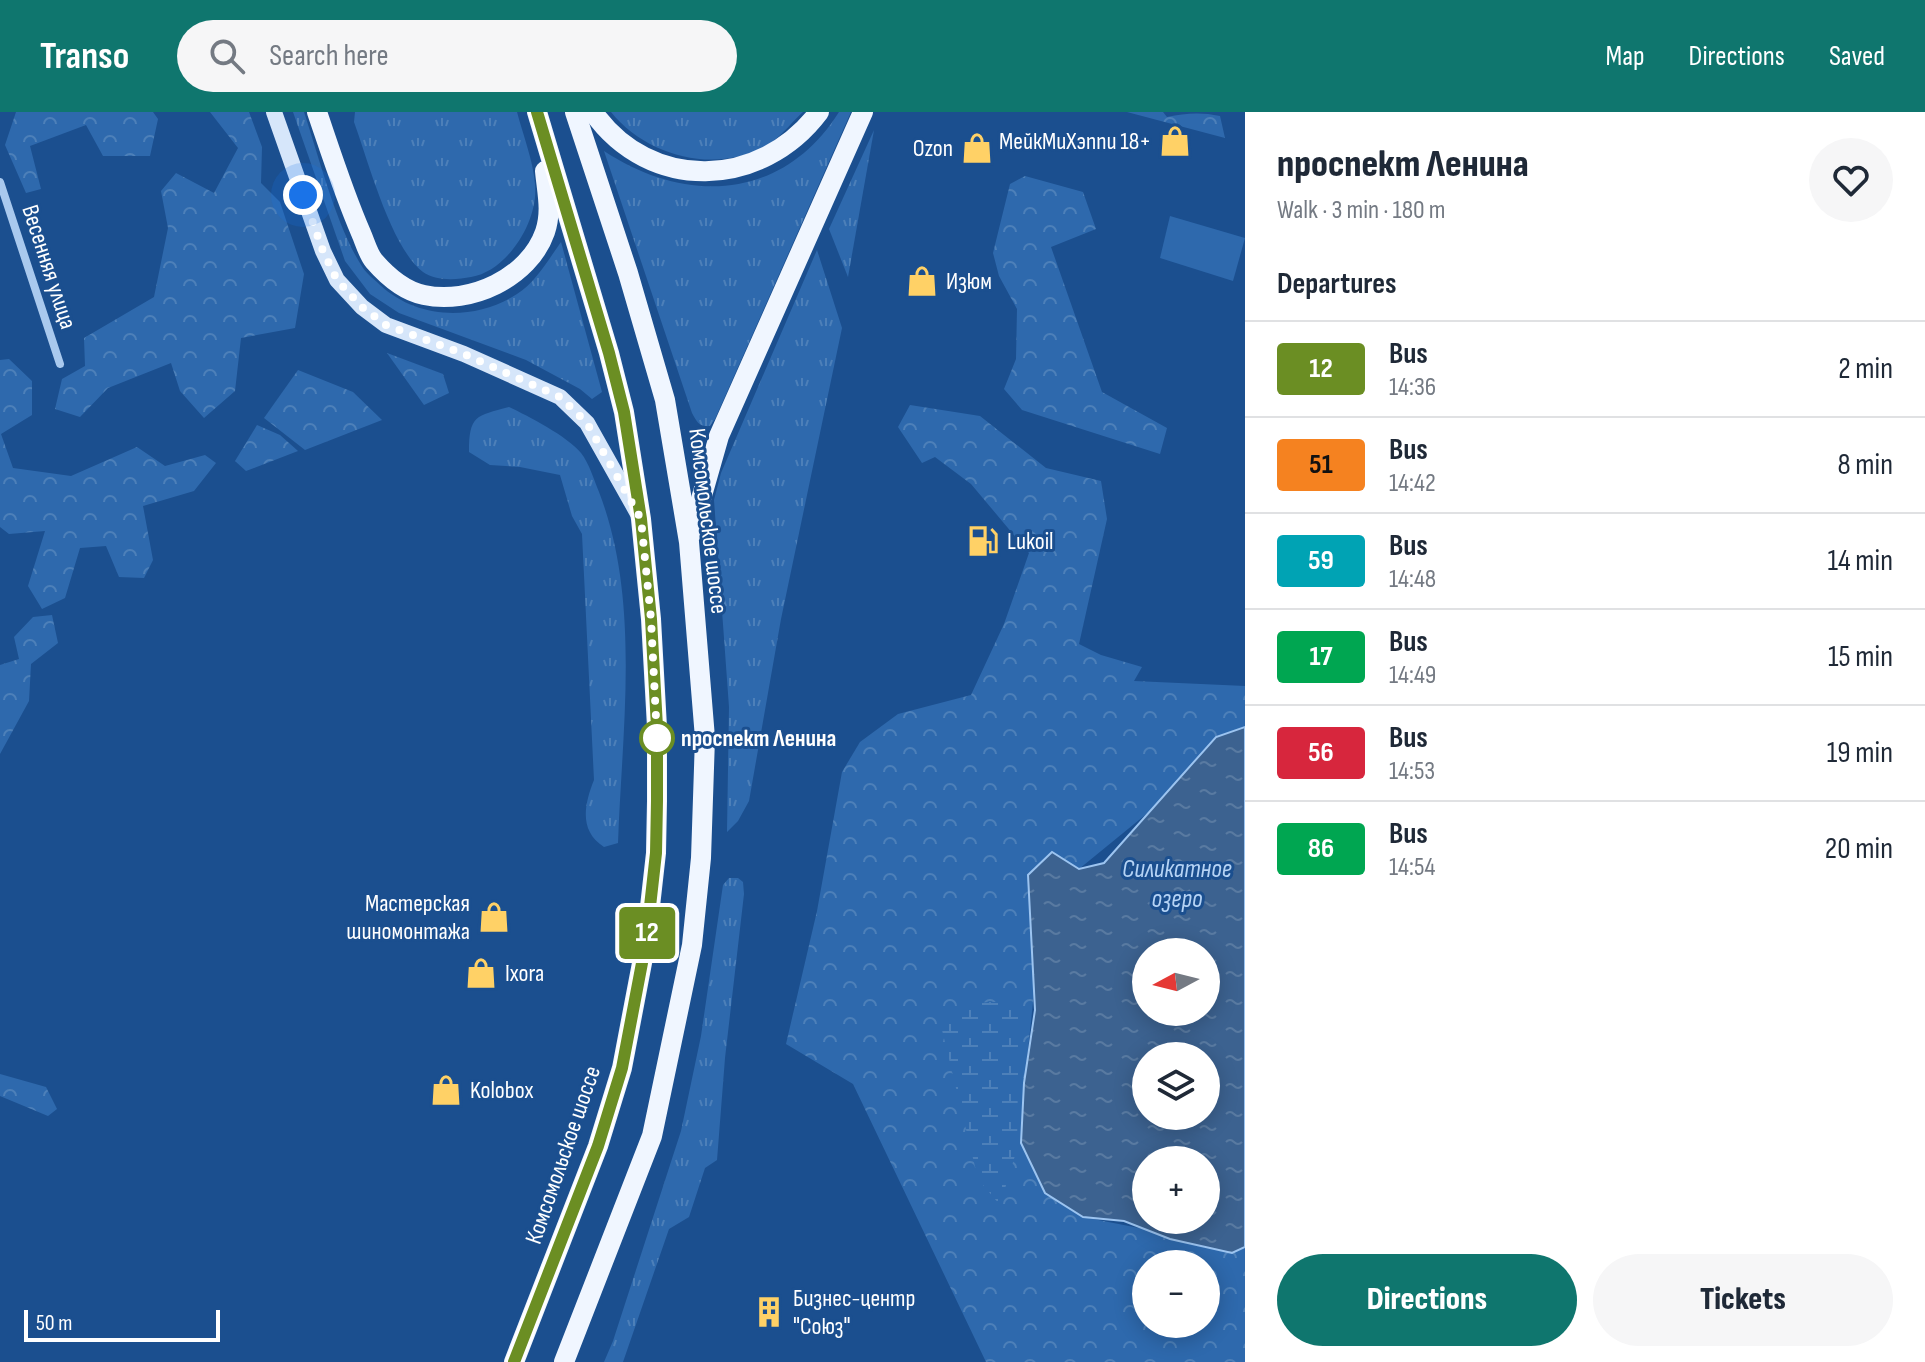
<!DOCTYPE html>
<meta charset="utf-8">
<style>
body{margin:0;font-family:"Sofia Sans Condensed",sans-serif;background:#f6f6f7;color:#1f2937;height:100vh;display:flex;flex-direction:column;font-size:30px;white-space:nowrap}
*{box-sizing:border-box;margin:0}
p{font-size:26px;color:#747a83}
.icon{flex:none;width:44px;height:44px;fill:none;stroke:currentColor;stroke-width:2;stroke-linecap:round;stroke-linejoin:round}
.map{position:relative;flex:1;overflow:hidden}
.panel{display:flex;flex-direction:column;background:#fff;width:680px}
.panel>*{flex:none}
.badge{padding:0 16px;border-radius:6px;font-size:28px;line-height:52px}
.needle{width:52px;rotate:263deg}
.buttons{position:absolute;left:1132px;top:826px;display:grid;gap:16px}
.buttons a{display:grid;place-items:center;width:88px;height:88px;border-radius:50%;background:#fff;box-shadow:0 4px 20px #0003;font-size:40px}
.scale{position:absolute;left:24px;bottom:20px;width:196px;box-sizing:border-box;padding-left:8px;border:4px solid #fff;border-top:0;font-size:22px;line-height:28px;white-space:nowrap;color:#fff;-webkit-text-stroke:6px #1b4f8f;paint-order:stroke}
.you{position:absolute;width:40px;height:40px;margin:-20px;border:6px solid #fff;border-radius:50%;background:#1a73e8;box-shadow:0 0 0 12px #1a73e833}
.map>.badge{position:absolute;translate:-50% -50%;box-shadow:0 0 0 4px #fff}
h2{padding:0 32px;font-size:30px;line-height:72px}
.round{display:grid;place-items:center;flex:none;width:84px;height:84px;border-radius:42px;background:#f6f6f7}
.headline{display:flex;align-items:center;justify-content:space-between;height:136px;padding:0 32px}
h1{font-size:38px;font-weight:800;line-height:60px}
.primary-button{display:flex;gap:16px;margin-top:auto;padding:16px 32px}
.primary-button a{flex:1;height:92px;border-radius:48px;background:#0f766e;color:#fff;font-size:32px;font-weight:800;line-height:92px;text-align:center}
.primary-button a+a{background:#f6f6f7;color:#1f2937}
ul{padding:0;list-style:none}
li{display:flex;align-items:center;gap:24px;height:96px;padding:0 32px;border-top:2px solid #e0e1e3}
li div{flex:1}
li b{display:block;font-size:30px}
li em{font-style:normal}
li .badge{min-width:88px;font-weight:700;text-align:center}
header{display:flex;align-items:center;gap:48px;box-sizing:border-box;height:112px;padding:0 40px;background:#0f766e;color:#fff}
header strong{font-size:38px}
nav{display:flex;gap:44px;margin-inline-start:auto;font-size:28px}
.search{width:560px;height:72px;background:#f6f6f7;display:flex;align-items:center;gap:20px;box-sizing:border-box;padding:0 28px;border-radius:44px;color:#747a83;font-size:30px}
main{display:flex;flex:1;min-height:0}
.map>svg:first-child{display:block}
.grass{fill:url(#grass-tufts)}
.forest{fill:url(#forest-crowns);fill-rule:evenodd}
.wetland{fill:url(#wetland-marsh)}
.park{fill:#2e69ad}
.water{fill:url(#water-ripples);stroke:#9cc4f0;stroke-width:2;fill-rule:evenodd}
.lines{fill:none;stroke-linecap:round;stroke-linejoin:round}
.minor{stroke:#a9c9ee;stroke-width:8}
.secondary{stroke:#d6e6fa;stroke-width:16}
.primary{stroke:#f0f6ff;stroke-width:20}
.line-casing{stroke:#fff;stroke-width:18}
.line{stroke:#6b8e23;stroke-width:12}
.walk{stroke:#fff;stroke-width:8;stroke-dasharray:0 14.4}
.stop-dot{fill:#fff;stroke:#6b8e23;stroke-width:4}
.labels{text-anchor:middle;dominant-baseline:central;stroke-width:6;stroke-linejoin:round;paint-order:stroke}
.poi-label{font-size:24px;fill:#fff;stroke:#1b4f8f;text-anchor:start}
.street-label{font-size:24px;fill:#fff;stroke:#1b4f8f}
.stop-label{font-size:24px;font-weight:bold;fill:#fff;stroke:#1b4f8f;text-anchor:start}
.water-label{font-size:26px;font-style:italic;fill:#b5d3f5;stroke:#1b4f8f}
</style>
<header>
<strong>Transo</strong>
<div class="search"><svg class="icon" aria-label="search" viewBox="0 0 24 24"><circle cx="10" cy="10" r="6"/><path d="M15 15l6 6"/></svg>Search here</div>
<nav><a>Map</a><a>Directions</a><a>Saved</a></nav>
</header>
<main>
<div class="map">
<svg width="1245" height="1250" viewBox="0 0 1245 1250">
<defs>
<pattern id="grass-tufts" width="24" height="20" patternUnits="userSpaceOnUse" patternTransform="scale(2)"><rect width="24" height="20" fill="#2e69ad"/><path d="M3 7l-1-3M5 7V3M7 7l1-3M15 17l-1-3M17 17v-4M19 17l1-3" fill="none" stroke="#4d80b9"/></pattern>
<pattern id="forest-crowns" width="20" height="18" patternUnits="userSpaceOnUse" patternTransform="scale(2)"><rect width="20" height="18" fill="#2e69ad"/><path d="M2 6a3 3 0 1 1 6 0M12 15a3 3 0 1 1 6 0" fill="none" stroke="#4d80b9"/></pattern>
<pattern id="wetland-marsh" width="20" height="14" patternUnits="userSpaceOnUse" patternTransform="scale(2)"><rect width="20" height="14" fill="#2e69ad"/><path d="M1 5h8M5 5V1M11 12h8M15 12V8" fill="none" stroke="#4d80b9"/></pattern>
<pattern id="water-ripples" width="26" height="14" patternUnits="userSpaceOnUse" patternTransform="scale(2)"><rect width="26" height="14" fill="#3c6290"/><path d="M2 4q2-2 4 0t4 0M15 11q2-2 4 0t4 0" fill="none" stroke="#597aa1"/></pattern>
</defs>
<rect width="100%" height="100%" fill="#1b4f8f"/>
<!-- grass -->
<g class="grass">
<path d="M293,0H304C319,45 337,117 363,156C367,162 375,168 380,173C418,208 475,209 517,182C536,170 548,148 561,130L602,280L592,287L580,277L526,248L399,201L370,182L345,149Z"/>
<path d="M355,0H517C523,23 533,48 535,72C539,108 508,159 471,165C456,168 435,169 423,160C391,136 368,48 354,10Z"/>
<path d="M611,0H803C793,9 783,22 772,30C721,64 648,46 611,0Z"/>
<path d="M839,0H851L715,307L710,314C699,315 697,310 692,301L604,39C686,93 783,89 839,0Z"/>
<path d="M874,18L848,165L829,117Z"/>
<path d="M817,138L842,216L781,507L749,689L738,709L727,720L729,595L714,388L721,361Z"/>
<path d="M509,295C528,304 567,324 581,341C589,351 594,368 599,380C641,489 622,616 618,731L604,735C579,719 584,693 594,668L582,422L572,404L560,363L520,355L490,353L469,340C469,303 476,304 509,295Z"/>
<path d="M729,766H738L743,770L744,782L725,946L717,1048L705,1056L689,1105L669,1117L623,1250H604L613,1229L681,1019L701,924L723,773Z"/>
</g>
<!-- forest -->
<g class="forest">
<path d="M16,0H153L158,7L150,44H103L86,13L30,34L41,77L26,81L5,33Z"/>
<path d="M210,0H249L262,35L261,71L280,90L304,162L295,216L241,226L235,279L204,306L180,279L171,251L108,276L80,305L55,297L62,267L85,254L84,226L154,185L168,116L161,79L176,61L214,81L238,36Z"/>
<path d="M1127,0H1163L1167,5C1186,1 1201,0 1220,4L1225,26Z"/>
<path d="M1025,64L1083,80L1096,117L1051,135L1102,280L1167,316L1160,342L1022,298L1004,277L1016,247L1017,197L999,164L993,141L1010,72Z"/>
<path d="M387,241L443,262L449,281L424,293Z"/>
<path d="M9,247L32,269V303L1,322L13,356L71,364L137,335L165,354L205,343L216,351L194,379L143,394L153,448L144,466L119,465L106,434L80,436L65,486L42,497L28,474L45,419L9,422L0,415V248Z"/>
<path d="M298,258L353,280L382,308L305,338L264,306Z"/>
<path d="M910,293L980,304L1046,356L1101,369L1107,407L1079,532L1101,543L1142,555L1134,569L1245,574V615L1216,625L1150,699L1079,757L1028,763L1034,881L1023,985L1083,1105L1144,1117L1245,1131V1250H986L853,972L786,932L817,799L842,660L860,630L898,602L971,583L1004,512L1029,441L971,372L935,345L922,351L898,315ZM1146,1152H1206V1212H1146Z"/>
<path d="M257,313L280,323L298,339L246,359L235,349Z"/>
<path d="M52,503L58,531L31,552L29,589L0,642V553L19,547L14,525L33,505Z"/>
<path d="M0,962L46,975L57,997L48,1004L0,984Z"/>
</g>
<!-- wetland -->
<path class="wetland" d="M1019,889L1017,1037L1000,1093L978,1067L942,918L969,891Z"/>
<!-- park -->
<path class="park" d="M1170,104L1245,126L1233,169L1160,146Z"/>
<!-- water -->
<path class="water" d="M1245,615V1135L1232,1141L1170,1127L1124,1109L1083,1105L1045,1081L1021,1031L1024,971L1035,898L1028,763L1052,740L1079,757L1104,751L1216,625ZM1146,840H1206V900H1146ZM1146,944H1206V1004H1146ZM1146,1048H1206V1108H1146Z"/>
<g class="lines">
<!-- minor -->
<path class="minor" d="M0,70L60,252"/>
<!-- secondary -->
<path class="secondary" d="M274,0L323,139L337,168L362,195L386,213L464,242L560,285L587,311L637,400"/>
<!-- primary -->
<g class="primary">
<path d="M317,0C331,41 344,82 361,121C365,130 368,142 374,149C387,164 404,179 424,183C470,193 529,166 545,120C552,100 547,80 545,59"/>
<path d="M593,0C650,81 761,77 819,0"/>
<path d="M691,422L719,324L863,0"/>
<path d="M514,1250L598,1034L622,956L646,830L656,741L657,689V615L651,507L641,407L624,300L609,241L537,0"/>
<path d="M564,1250L652,1024L692,833L701,746L705,626L689,430L665,288L628,161L575,0"/>
</g>
</g>
<g class="lines">
<defs>
<path id="line" d="M514,1250L598,1034L622,956L646,830L656,741L657,689V615L651,507L641,407L624,300L609,241L537,0"/>
</defs>
<!-- line casing -->
<use href="#line" class="line-casing"/>
<!-- line -->
<use href="#line" class="line"/>
<!-- walk -->
<path class="walk" d="M303,83L323,139L337,168L362,195L386,213L464,242L560,285L587,311L641,407L651,507L657,626"/>
</g>
<!-- icons -->
<defs>
<symbol id="shop-bare" viewBox="-9 -9 18 18"><path d="M-5-2.5h2.3a2.7 3.5 0 0 1 5.4 0H5L5.5 6h-11ZM-1.5-2.5h3a1.5 2.3 0 0 0-3 0Z" fill="#ffd166" stroke="#1b4f8f" stroke-width="2.5" paint-order="stroke"/></symbol>
<symbol id="fuel-bare" viewBox="-9 -9 18 18"><path d="M-5.5-6h7V0h2V4h1.3V-2.5L3-4.5l.8-.8L6-3V5H2.5V1h-1V6h-7ZM-4.2-4.7v3.2H.2V-4.7Z" fill="#ffd166" stroke="#1b4f8f" stroke-width="2.5" paint-order="stroke"/></symbol>
<symbol id="building-bare" viewBox="-9 -9 18 18"><path d="M-4-6H4V6H1V3H-1V6H-4ZM-2.5-4.3h1.7v1.8h-1.7ZM.8-4.3h1.7v1.8H.8ZM-2.5-1h1.7V.8h-1.7ZM.8-1h1.7V.8H.8Z" fill="#ffd166" stroke="#1b4f8f" stroke-width="2.5" paint-order="stroke"/></symbol>
</defs>
<g fill-rule="evenodd">
<use href="#shop-bare" x="1153" y="7" width="44" height="44"/>
<use href="#shop-bare" x="955" y="14" width="44" height="44"/>
<use href="#shop-bare" x="900" y="147" width="44" height="44"/>
<use href="#fuel-bare" x="961" y="407" width="44" height="44"/>
<use href="#shop-bare" x="472" y="783" width="44" height="44"/>
<use href="#shop-bare" x="459" y="839" width="44" height="44"/>
<use href="#shop-bare" x="424" y="956" width="44" height="44"/>
<use href="#building-bare" x="747" y="1178" width="44" height="44"/>
</g>
<!-- markers -->
<circle class="stop-dot" cx="657" cy="626" r="16"/>
<g class="labels">
<!-- poi labels -->
<g class="poi-label">
<text x="1151" y="29" text-anchor="end">МейкМиХэппи 18+</text>
<text x="953" y="36" text-anchor="end">Ozon</text>
<text x="946" y="169">Изюм</text>
<text x="1007" y="429">Lukoil</text>
<text x="470" y="791" text-anchor="end">Мастерская<tspan x="470" dy="28">шиномонтажа</tspan></text>
<text x="505" y="861">Ixora</text>
<text x="470" y="978">Kolobox</text>
<text x="793" y="1186">Бизнес-центр<tspan x="793" dy="28">"Союз"</tspan></text>
</g>
<!-- street labels -->
<g class="street-label">
<text transform="translate(49 155) rotate(72)">Весенняя улица</text>
<text transform="translate(708 409) rotate(83)">Комсомольское шоссе</text>
<text transform="translate(563 1043) rotate(-71)">Комсомольское шоссе</text>
</g>
<!-- stop labels -->
<g class="stop-label">
<text x="681" y="626">проспект Ленина</text>
</g>
<!-- water labels -->
<g class="water-label">
<text x="1177" y="757">Силикатное<tspan x="1177" dy="30">озеро</tspan></text>
</g>
</g>
</svg>
<div class="buttons">
<a><svg class="needle" viewBox="-14 -14 28 28"><path d="M0-13l5 13h-10z" fill="#e53935"/><path d="M0 13l5-13h-10z" fill="#747a83"/></svg></a>
<a><svg class="icon" aria-label="layers" viewBox="0 0 24 24"><path d="M12 4l9 5-9 5-9-5zM3 14l9 5 9-5"/></svg></a>
<a>+</a>
<a>−</a>
</div>
<div class="scale">50 m</div>
<div class="you" style="left:303px;top:83px"></div>
<b class="badge" style="left:647px;top:821px;background:#6b8e23;color:#fff">12</b>
</div>
<section class="panel">
<div class="headline"><div><h1>проспект Ленина</h1><p>Walk · 3 min · 180 m</p></div><a class="round"><svg class="icon" aria-label="heart" viewBox="0 0 24 24"><path d="M12 20l-8-8c-3-5 5-10 8-4 3-6 11-1 8 4z"/></svg></a></div>
<h2>Departures</h2>
<ul>
<li><span class="badge" style="background:#6b8e23;color:#fff">12</span><div><b>Bus</b><p>14:36</p></div><em>2 min</em></li>
<li><span class="badge" style="background:#f58220;color:#111">51</span><div><b>Bus</b><p>14:42</p></div><em>8 min</em></li>
<li><span class="badge" style="background:#00a3b4;color:#fff">59</span><div><b>Bus</b><p>14:48</p></div><em>14 min</em></li>
<li><span class="badge" style="background:#00a651;color:#fff">17</span><div><b>Bus</b><p>14:49</p></div><em>15 min</em></li>
<li><span class="badge" style="background:#d7263d;color:#fff">56</span><div><b>Bus</b><p>14:53</p></div><em>19 min</em></li>
<li><span class="badge" style="background:#00a651;color:#fff">86</span><div><b>Bus</b><p>14:54</p></div><em>20 min</em></li>
</ul>
<div class="primary-button"><a>Directions</a><a>Tickets</a></div>
</section>
</main>
